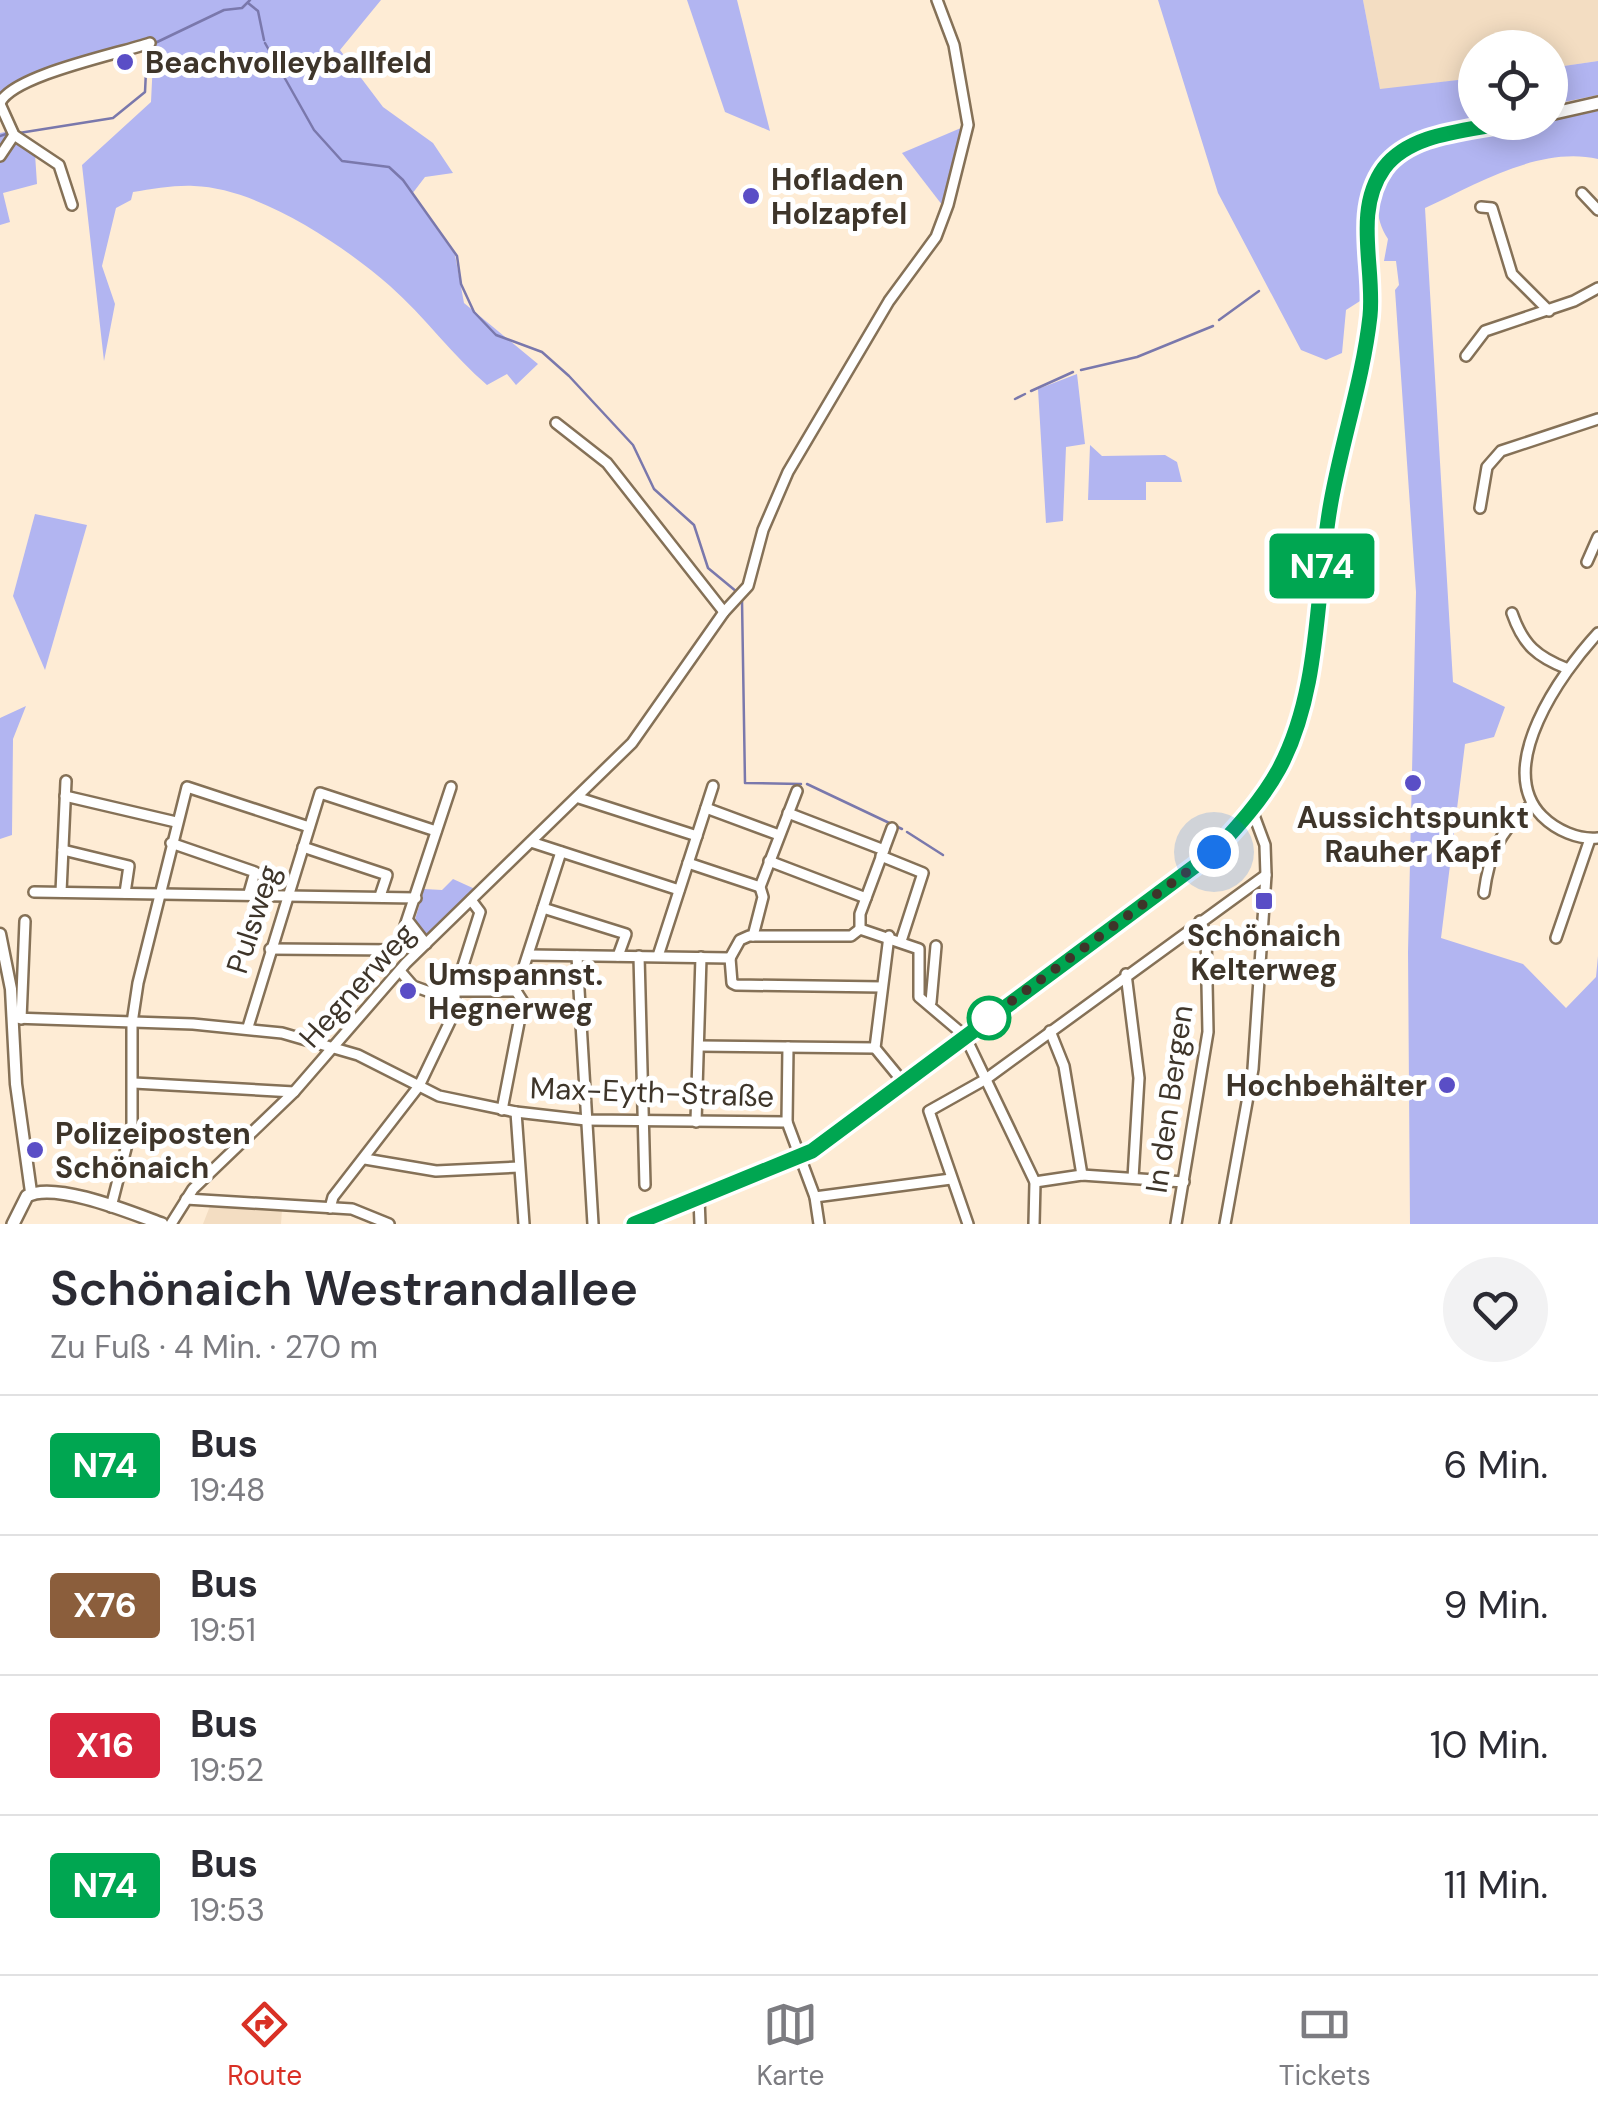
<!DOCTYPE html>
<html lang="de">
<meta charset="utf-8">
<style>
body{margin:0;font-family:"DM Sans",sans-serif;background:#f2f2f3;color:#2b2b33;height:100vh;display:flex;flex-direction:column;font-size:38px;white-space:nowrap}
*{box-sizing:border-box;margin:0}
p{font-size:32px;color:#7c7c81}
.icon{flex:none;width:55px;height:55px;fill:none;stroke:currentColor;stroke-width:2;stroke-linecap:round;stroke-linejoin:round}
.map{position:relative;height:1224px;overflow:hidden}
.drawer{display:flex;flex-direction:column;background:#fff;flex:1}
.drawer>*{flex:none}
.badge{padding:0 20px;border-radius:8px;font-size:35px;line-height:65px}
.fabs{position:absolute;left:1458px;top:30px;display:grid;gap:20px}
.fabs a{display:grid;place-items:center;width:110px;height:110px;border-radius:50%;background:#fff;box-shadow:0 5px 25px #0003;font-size:50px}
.you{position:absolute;width:50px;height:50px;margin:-25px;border:8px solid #fff;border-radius:50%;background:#1a73e8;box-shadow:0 0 0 15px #1a73e833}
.map>.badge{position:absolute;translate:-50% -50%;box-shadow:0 0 0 5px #fff}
.round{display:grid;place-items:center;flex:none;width:105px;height:105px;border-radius:52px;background:#f2f2f3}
.summary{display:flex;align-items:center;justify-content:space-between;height:170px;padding:0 50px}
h1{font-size:48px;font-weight:600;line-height:75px}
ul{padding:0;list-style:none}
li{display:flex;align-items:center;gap:30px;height:140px;padding:0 50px;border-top:2px solid #e1e1e2}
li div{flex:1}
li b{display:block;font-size:38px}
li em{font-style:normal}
li .badge{min-width:110px;font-weight:700;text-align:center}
.menu{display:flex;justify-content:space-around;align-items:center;height:140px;border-top:2px solid #e1e1e2;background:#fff;font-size:28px;color:#7c7c81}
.menu a{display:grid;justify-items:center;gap:5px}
.menu .active{color:#d93025}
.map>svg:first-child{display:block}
.built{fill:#f3ddc2}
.green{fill:#b2b5f1}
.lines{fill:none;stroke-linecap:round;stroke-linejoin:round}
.stream{stroke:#7a78ac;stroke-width:2.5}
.minor-casing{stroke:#857157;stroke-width:14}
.tertiary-casing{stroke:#857157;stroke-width:15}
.secondary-casing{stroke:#857157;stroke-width:16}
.minor{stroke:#fff;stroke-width:9}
.tertiary{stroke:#fff;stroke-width:10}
.secondary{stroke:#fff;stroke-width:11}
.line-casing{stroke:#fff;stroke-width:22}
.line{stroke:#00a651;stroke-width:15}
.walk{stroke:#3e352a;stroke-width:10;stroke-dasharray:0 18}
.poi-dot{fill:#5a4ec6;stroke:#fff;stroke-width:4}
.stop-dot{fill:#fff;stroke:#00a651;stroke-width:5}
.labels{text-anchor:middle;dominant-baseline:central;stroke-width:10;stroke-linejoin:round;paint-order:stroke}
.poi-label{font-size:30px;font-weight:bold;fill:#3e352a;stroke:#fff;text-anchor:start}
.street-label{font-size:30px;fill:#3e352a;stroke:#fff}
</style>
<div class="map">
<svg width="1598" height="1224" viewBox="0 0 1598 1224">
<rect width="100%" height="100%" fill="#feecd5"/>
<!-- built -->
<g class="built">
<path d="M1363,0H1598V61L1550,68V48H1475V78L1380,90Z"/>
<path d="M210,1206L282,1210L281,1224H203Z"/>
</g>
<!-- green -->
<g class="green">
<path d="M0,0H381L340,50L383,107L433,143L453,173L425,177L412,194L455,255L464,303L538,364L516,385L507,374L487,385C452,355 425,317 390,286C343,245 259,188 194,186C175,185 153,189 133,192L131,200L116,208L102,266L115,304L104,361L82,165L151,102L154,40L73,63L0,95Z"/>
<path d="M687,0H737L770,131L725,112Z"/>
<path d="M1158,0H1363L1380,89L1475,78V120C1455,125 1432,127 1413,135C1361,157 1368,248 1371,294L1346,310L1342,353L1326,360L1301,350L1218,193Z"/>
<path d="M1598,61V95L1550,105V68Z"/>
<path d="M1598,111V159C1539,146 1477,184 1425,208L1453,682L1505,707L1494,737L1465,744L1441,938L1523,964L1566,1008L1596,977L1598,956V1224H1410L1408,952L1416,592L1395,290L1399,285L1396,261H1384L1388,239C1364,202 1386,167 1419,146Z"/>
<path d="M968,125L946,210L902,153Z"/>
<path d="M5,132L35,154L37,184L3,193L10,222L0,225V133Z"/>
<path d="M1077,374L1085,444L1066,447L1063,521L1046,523L1038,389Z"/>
<path d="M1090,445L1102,456L1165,455L1177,462L1182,482H1146V500H1088Z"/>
<path d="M35,514L87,525L45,670L13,596Z"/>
<path d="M26,706L13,739L12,835L0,839V718Z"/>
<path d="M453,879L475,889L428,935L414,923L424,889L442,890Z"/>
</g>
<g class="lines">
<!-- stream -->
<g class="stream">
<path d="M248,3L258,11L264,40"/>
<path d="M265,43L314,130L342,161L389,167L403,180L457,256L461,284L474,312L496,335L542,352L569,376L633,445L654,489L694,525L708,568L737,592"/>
<path d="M153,44L224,10L242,8L250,0"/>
<path d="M19,133L113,118L145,92L147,50"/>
<path d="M0,136L9,133"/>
<path d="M1219,320L1259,291"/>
<path d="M1081,370L1137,357L1213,326"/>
<path d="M1031,391L1073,372"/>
<path d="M1015,399L1025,394"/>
<path d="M742,600L745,783L801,784"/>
<path d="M807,784L902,829"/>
<path d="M907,832L943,855"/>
</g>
<defs>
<g id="minor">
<path d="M0,103C13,75 118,54 150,43"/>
<path d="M0,104L14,135L59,165L72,205"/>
<path d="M0,156L14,135"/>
<path d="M1582,193L1598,210"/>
<path d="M1481,207L1492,208L1512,274L1549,311"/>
<path d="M1466,356L1485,331L1574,301L1598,288"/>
<path d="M556,423L607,463L724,612"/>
<path d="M1480,508L1487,467L1501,451L1598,419"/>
<path d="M1587,562L1598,537"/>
<path d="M1512,613C1523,645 1537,657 1568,669"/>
<path d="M1598,633C1561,673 1494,767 1542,816C1556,830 1578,840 1598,838"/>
<path d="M65,796L176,822"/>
<path d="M579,798L697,836"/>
<path d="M706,808L779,835"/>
<path d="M788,813L884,850"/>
<path d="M531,842L679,890"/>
<path d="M171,843L255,872L249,893"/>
<path d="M303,847L387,875L380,896"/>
<path d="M63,850L129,866L125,893"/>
<path d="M881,856L923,873L901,941"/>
<path d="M769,861L866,898"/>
<path d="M688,863L760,887"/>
<path d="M34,892L416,898"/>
<path d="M61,892L66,781"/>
<path d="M1484,893C1489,854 1500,830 1531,805"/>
<path d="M543,908L626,934L618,956"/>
<path d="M409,922L426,944"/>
<path d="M860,929V914L892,828"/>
<path d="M753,936L763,897L760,887L797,791"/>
<path d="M889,936L875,1048L903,1082"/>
<path d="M1556,938L1590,839"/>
<path d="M270,949L397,950L451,787"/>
<path d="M529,955L730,958"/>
<path d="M577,956L593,1224"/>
<path d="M639,956L645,1185"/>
<path d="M658,956L713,786"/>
<path d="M730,958L740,940L749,936H851L860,929L919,949V997L965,1036L1035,1182L1034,1224"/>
<path d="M730,958L732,983L736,985L882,987"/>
<path d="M400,971L413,986L427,991H516L561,852"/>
<path d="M1126,974L1139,1078L1133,1178"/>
<path d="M931,1002L936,946"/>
<path d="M13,1018L193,1024L282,1033L358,1055L439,1096L516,1112L586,1120L787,1122L815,1197L819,1224"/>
<path d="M21,1019L25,921"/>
<path d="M248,1027L320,793L436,831"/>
<path d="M1050,1031L1064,1066L1082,1175"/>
<path d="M699,1046L875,1048"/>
<path d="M134,1083L294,1092"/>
<path d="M502,1110L523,1002L516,991"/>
<path d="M516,1112L524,1224"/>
<path d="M696,1122L701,957"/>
<path d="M787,1122L788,1047"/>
<path d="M365,1159L436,1171L519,1167"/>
<path d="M1035,1182L1082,1175L1184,1182"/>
<path d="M815,1197L951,1179"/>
<path d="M699,1198L700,1224"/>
<path d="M186,1199L352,1209L389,1224"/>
<path d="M111,1207L132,1125V1023L138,983L187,787L309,827"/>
<path d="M330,1208L333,1197L419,1086L455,1011V991L480,912L471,900"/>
<path d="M171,1224L193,1189L294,1092L406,963L632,743L724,612L748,586L763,530L788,472L889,301L936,237L948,205L968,125L954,45L937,0"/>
<path d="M968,1224L929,1111L986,1079L1266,875"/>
<path d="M1176,1224L1208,1032L1206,934L1200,921"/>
<path d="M1225,1224L1253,1069L1266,875L1265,845L1252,810"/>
</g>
<path id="tertiary" d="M0,934L11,989L16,1084L31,1192"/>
<g id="secondary">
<path d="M1550,114L1598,103"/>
<path d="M13,1224L27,1196C55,1181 132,1213 162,1224"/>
<path d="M634,1224L812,1151L1214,852C1238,826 1262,800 1279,769C1321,691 1316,594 1330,509C1341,445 1363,382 1370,316C1375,266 1351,205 1389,163C1416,131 1471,131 1509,122"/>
</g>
</defs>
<!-- minor casing -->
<use href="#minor" class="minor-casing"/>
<!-- tertiary casing -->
<use href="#tertiary" class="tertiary-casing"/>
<!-- secondary casing -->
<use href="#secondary" class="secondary-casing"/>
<!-- minor -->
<use href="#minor" class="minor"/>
<!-- tertiary -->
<use href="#tertiary" class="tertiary"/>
<!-- secondary -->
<use href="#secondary" class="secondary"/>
</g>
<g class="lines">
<defs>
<path id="line" d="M634,1224L812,1151L1214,852C1238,826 1262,800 1279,769C1322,689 1315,589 1331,502C1342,440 1363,379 1370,316C1375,268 1353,211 1384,168C1411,132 1469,131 1509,122"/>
</defs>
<!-- line casing -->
<use href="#line" class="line-casing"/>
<!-- line -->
<use href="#line" class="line"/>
<!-- walk -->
<path class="walk" d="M989,1018L986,1020L1214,852"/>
</g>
<!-- markers -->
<g class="poi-dot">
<circle cx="125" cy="62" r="10"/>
<circle cx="751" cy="196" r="10"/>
<circle cx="1413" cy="783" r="10"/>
<rect x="1254" y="891" width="20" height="20" rx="5"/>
<circle cx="408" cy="991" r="10"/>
<circle cx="1447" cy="1085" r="10"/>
<circle cx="35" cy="1150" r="10"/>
</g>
<circle class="stop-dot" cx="989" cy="1018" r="20"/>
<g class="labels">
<!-- poi labels -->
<g class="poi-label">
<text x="145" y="62">Beachvolleyballfeld</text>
<text x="771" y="179">Hofladen<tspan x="771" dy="34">Holzapfel</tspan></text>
<text x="1413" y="817" text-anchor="middle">Aussichtspunkt<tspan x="1413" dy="34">Rauher Kapf</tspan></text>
<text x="1264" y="935" text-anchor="middle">Schönaich<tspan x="1264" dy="34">Kelterweg</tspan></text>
<text x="428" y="974">Umspannst.<tspan x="428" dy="34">Hegnerweg</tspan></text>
<text x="1427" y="1085" text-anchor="end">Hochbehälter</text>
<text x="55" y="1133">Polizeiposten<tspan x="55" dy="34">Schönaich</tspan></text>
</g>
<!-- street labels -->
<g class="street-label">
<text transform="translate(253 919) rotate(-72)">Pulsweg</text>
<text transform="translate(357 985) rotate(-48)">Hegnerweg</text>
<text transform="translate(652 1092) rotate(2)">Max-Eyth-Straße</text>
<text transform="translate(1169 1099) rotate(-82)">In den Bergen</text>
</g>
</g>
</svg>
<div class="fabs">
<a><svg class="icon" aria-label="locate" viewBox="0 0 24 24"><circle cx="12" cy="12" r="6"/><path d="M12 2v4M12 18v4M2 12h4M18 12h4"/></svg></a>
</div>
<div class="you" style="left:1214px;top:852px"></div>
<b class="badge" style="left:1322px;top:566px;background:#00a651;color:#fff">N74</b>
</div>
<section class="drawer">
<div class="summary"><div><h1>Schönaich Westrandallee</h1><p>Zu Fuß · 4 Min. · 270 m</p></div><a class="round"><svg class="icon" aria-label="heart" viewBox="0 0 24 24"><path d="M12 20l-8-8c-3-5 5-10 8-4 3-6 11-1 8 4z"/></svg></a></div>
<ul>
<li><span class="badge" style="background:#00a651;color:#fff">N74</span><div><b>Bus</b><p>19:48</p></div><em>6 Min.</em></li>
<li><span class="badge" style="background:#8b5e3c;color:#fff">X76</span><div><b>Bus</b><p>19:51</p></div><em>9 Min.</em></li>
<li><span class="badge" style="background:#d7263d;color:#fff">X16</span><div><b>Bus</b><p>19:52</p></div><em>10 Min.</em></li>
<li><span class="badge" style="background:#00a651;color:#fff">N74</span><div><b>Bus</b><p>19:53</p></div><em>11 Min.</em></li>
</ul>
</section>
<nav class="menu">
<a class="active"><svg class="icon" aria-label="directions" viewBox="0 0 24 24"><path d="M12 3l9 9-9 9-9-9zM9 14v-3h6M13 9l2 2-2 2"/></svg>Route</a>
<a><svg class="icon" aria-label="map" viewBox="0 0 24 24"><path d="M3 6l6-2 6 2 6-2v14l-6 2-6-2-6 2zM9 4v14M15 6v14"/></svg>Karte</a>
<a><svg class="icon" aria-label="tickets" viewBox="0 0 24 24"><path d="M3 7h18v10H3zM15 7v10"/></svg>Tickets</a>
</nav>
